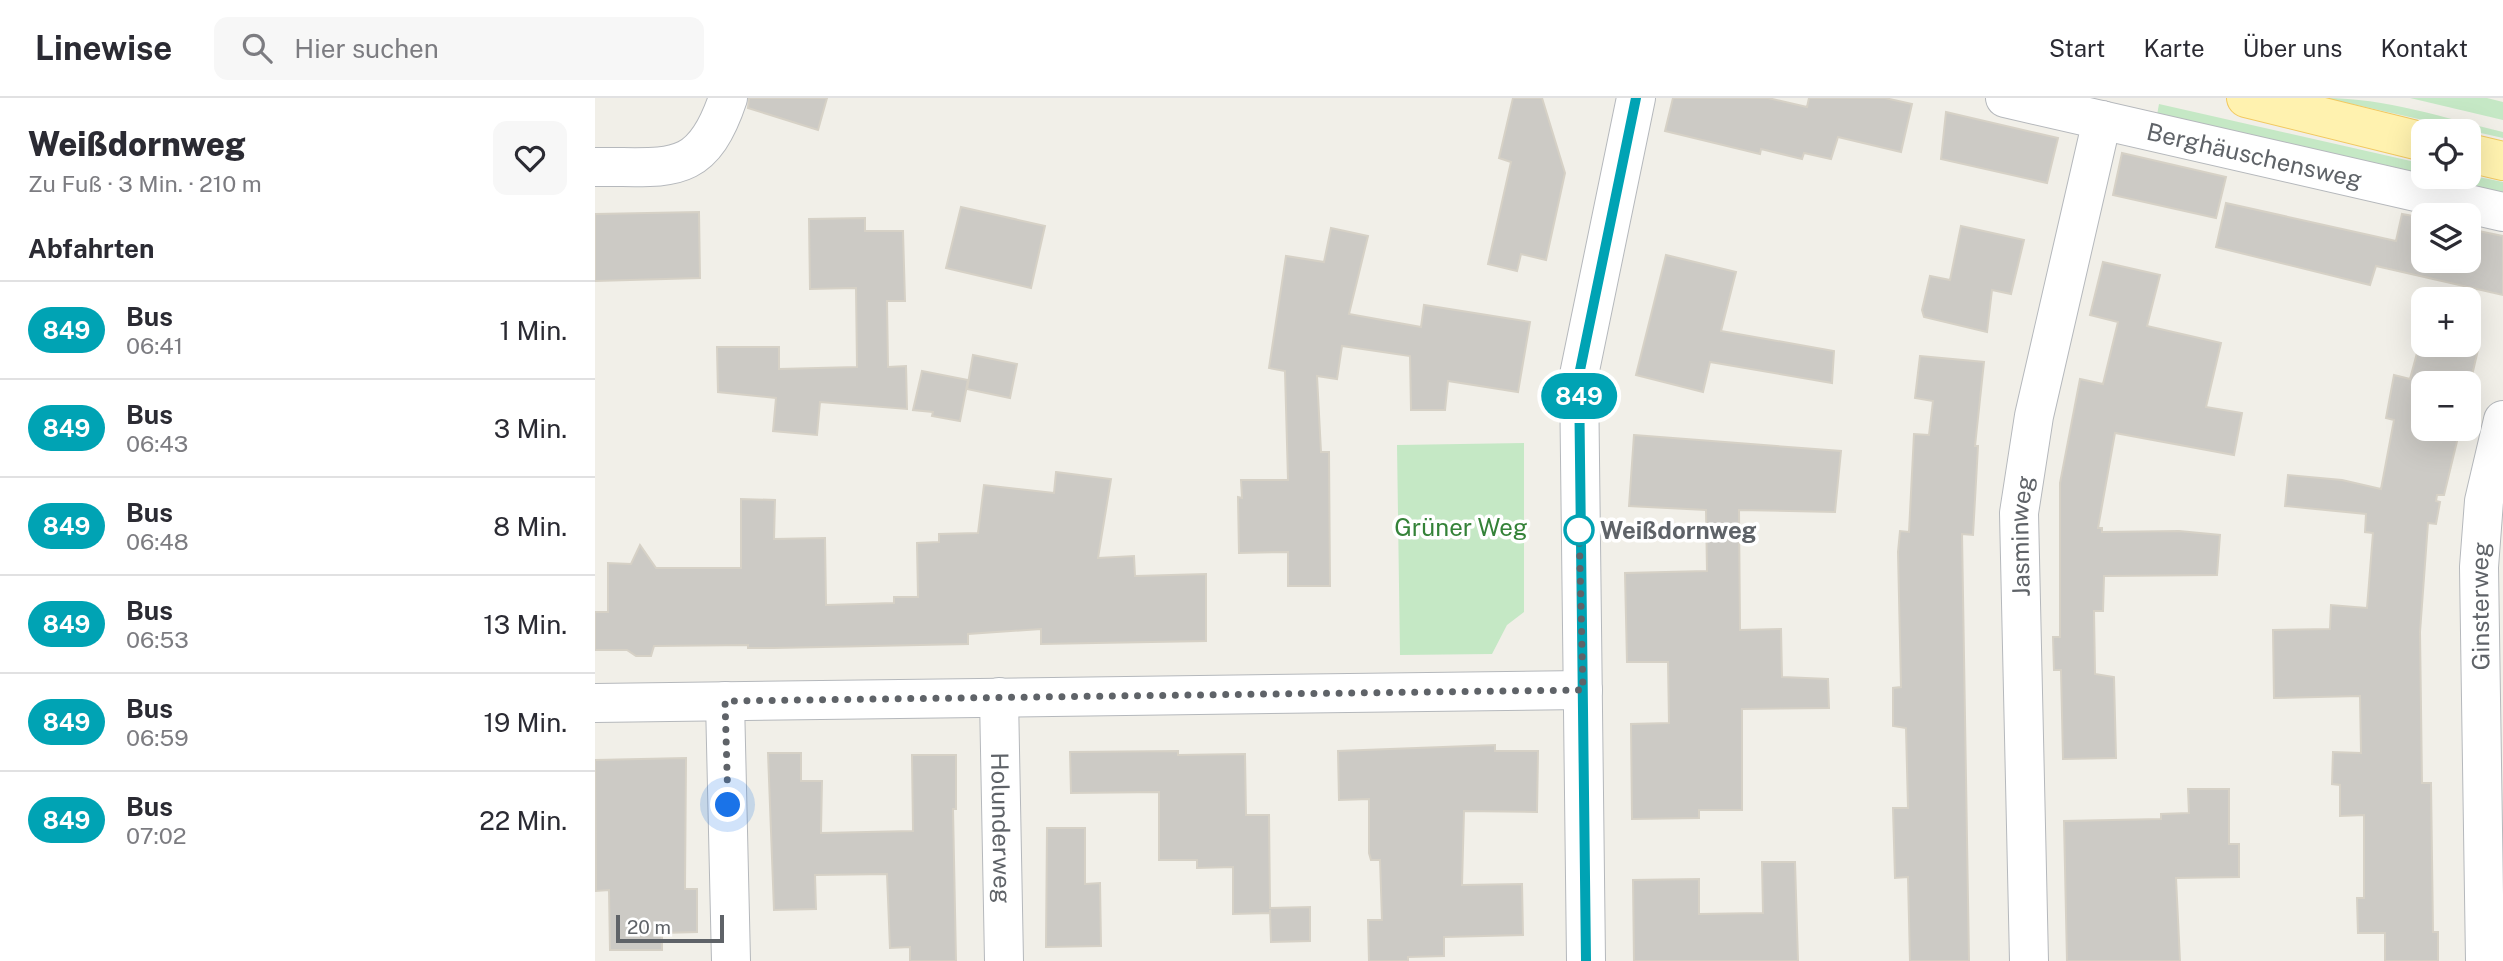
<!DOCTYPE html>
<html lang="de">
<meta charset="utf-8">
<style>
body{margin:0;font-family:"Public Sans",sans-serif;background:#f7f7f7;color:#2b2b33;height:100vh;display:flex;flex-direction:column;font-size:26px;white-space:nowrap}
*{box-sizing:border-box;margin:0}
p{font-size:23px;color:#7c7c81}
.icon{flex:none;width:38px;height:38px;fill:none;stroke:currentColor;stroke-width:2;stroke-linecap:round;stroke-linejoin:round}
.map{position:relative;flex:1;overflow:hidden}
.drawer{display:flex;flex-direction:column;background:#fff;width:595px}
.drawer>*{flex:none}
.badge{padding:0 14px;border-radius:23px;font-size:24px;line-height:46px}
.tools{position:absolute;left:1816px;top:21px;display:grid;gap:14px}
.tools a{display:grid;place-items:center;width:70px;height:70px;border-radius:14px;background:#fff;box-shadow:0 7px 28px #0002;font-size:35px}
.scale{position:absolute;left:21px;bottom:18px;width:108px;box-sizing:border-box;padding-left:7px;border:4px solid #5f6368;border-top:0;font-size:19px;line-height:24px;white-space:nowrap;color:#5f6368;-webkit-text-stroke:5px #fff;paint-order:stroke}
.you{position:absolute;width:35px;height:35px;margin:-18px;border:5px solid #fff;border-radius:50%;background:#1a73e8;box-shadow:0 0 0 10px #1a73e833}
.map>.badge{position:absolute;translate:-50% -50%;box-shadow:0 0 0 4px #fff}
h2{padding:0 28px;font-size:26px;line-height:63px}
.round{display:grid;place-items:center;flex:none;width:74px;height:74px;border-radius:14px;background:#f7f7f7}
.overview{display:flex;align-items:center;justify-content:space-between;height:119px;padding:0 28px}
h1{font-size:33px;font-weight:800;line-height:52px}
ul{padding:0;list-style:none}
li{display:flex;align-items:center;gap:21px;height:98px;padding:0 28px;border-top:2px solid #e1e1e2}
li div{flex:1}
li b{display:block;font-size:26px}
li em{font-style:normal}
li .badge{min-width:77px;font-weight:700;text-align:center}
header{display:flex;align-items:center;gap:42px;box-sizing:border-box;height:98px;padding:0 35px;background:#fff;border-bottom:2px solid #e1e1e2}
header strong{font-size:33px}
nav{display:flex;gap:38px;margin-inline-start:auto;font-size:24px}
.search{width:490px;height:63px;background:#f7f7f7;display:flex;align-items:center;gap:18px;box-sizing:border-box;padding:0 24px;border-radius:14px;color:#7c7c81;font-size:26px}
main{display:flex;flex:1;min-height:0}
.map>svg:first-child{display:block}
.green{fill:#c5e8c5}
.building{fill:#cccac5;stroke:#d6d1c6;stroke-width:2}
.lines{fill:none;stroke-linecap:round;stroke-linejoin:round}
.minor-casing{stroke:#b5b8bc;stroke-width:40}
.major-casing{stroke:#f2c960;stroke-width:40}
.minor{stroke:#fff;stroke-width:38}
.major{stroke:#fff2af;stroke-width:38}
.line-casing{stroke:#fff;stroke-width:16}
.line{stroke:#00a3b4;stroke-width:10}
.walk{stroke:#5f6368;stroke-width:7;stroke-dasharray:0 12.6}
.stop-dot{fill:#fff;stroke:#00a3b4;stroke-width:3.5}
.labels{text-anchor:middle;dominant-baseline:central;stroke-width:7;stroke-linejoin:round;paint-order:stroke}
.street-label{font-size:24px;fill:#5f6368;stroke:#fff}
.park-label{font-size:24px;fill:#348238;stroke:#fff}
.stop-label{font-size:24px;font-weight:bold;fill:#5f6368;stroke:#fff;text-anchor:start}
</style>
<header>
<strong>Linewise</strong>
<div class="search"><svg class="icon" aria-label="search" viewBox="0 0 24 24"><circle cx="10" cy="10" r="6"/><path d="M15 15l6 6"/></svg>Hier suchen</div>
<nav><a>Start</a><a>Karte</a><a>Über uns</a><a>Kontakt</a></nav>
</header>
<main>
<section class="drawer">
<div class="overview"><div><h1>Weißdornweg</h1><p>Zu Fuß · 3 Min. · 210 m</p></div><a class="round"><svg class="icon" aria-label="heart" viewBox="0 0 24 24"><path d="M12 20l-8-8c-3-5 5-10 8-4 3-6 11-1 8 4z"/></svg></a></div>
<h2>Abfahrten</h2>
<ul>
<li><span class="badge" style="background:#00a3b4;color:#fff">849</span><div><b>Bus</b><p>06:41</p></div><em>1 Min.</em></li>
<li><span class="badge" style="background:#00a3b4;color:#fff">849</span><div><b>Bus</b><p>06:43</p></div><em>3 Min.</em></li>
<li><span class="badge" style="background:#00a3b4;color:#fff">849</span><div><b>Bus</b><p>06:48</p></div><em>8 Min.</em></li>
<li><span class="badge" style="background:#00a3b4;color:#fff">849</span><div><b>Bus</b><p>06:53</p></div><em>13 Min.</em></li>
<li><span class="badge" style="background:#00a3b4;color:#fff">849</span><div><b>Bus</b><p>06:59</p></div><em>19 Min.</em></li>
<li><span class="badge" style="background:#00a3b4;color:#fff">849</span><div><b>Bus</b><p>07:02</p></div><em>22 Min.</em></li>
</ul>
</section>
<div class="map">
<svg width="1908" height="863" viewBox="0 0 1908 863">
<rect width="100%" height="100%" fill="#f1efe8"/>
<!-- green -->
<g class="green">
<path d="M1730,0C1790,0 1849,20 1908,34V40Z"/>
<path d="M1815,0H1892L1908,4V22Z"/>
<path d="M1564,6L1829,66V78L1562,17Z"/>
<path d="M1874,77L1908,84V97L1832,79Z"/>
<path d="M929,345V514L912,527L897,556L805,557L802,347Z"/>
</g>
<!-- building -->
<g class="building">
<path d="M154,0H232L223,32L153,10Z"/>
<path d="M918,0H947L970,75L951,162L926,156L922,173L893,166L916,64L904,60Z"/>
<path d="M1078,0H1173L1212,9L1214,0H1290L1317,6L1306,54L1243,39L1236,61L1209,55L1207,61L1166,51L1165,56L1070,33Z"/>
<path d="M1351,14L1463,40L1452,85L1346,61Z"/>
<path d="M1527,55L1631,79L1621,120L1518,97Z"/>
<path d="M1631,105L1801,143L1807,116L1829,120V163H1874V131L1908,138V197L1781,168L1775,187L1621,149Z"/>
<path d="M366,109L450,128L436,190L351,170Z"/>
<path d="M104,114L105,180L0,183V116Z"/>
<path d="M270,120V133H308L310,203H292L293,269L311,268L312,311L225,304L222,337L178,333L181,300L123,294L122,249H184V271L262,269L261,190L215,191L214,121Z"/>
<path d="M1366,128L1429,142L1416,196L1397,192L1392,234L1329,219L1327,212L1335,178L1355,182Z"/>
<path d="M736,130L773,138L754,216L826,229L829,207L935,224L923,294L853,283L850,312H816L815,258L747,248L742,281L722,278L726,354H734L735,488H693V454L644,455L643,399L647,400L646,382H693L690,273L674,270L691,158L729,164Z"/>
<path d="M1071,157L1141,174L1126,233L1239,253L1237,285L1115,264L1108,294L1041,277Z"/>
<path d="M1508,164L1565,177L1552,228L1626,245L1611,309L1647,315L1639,357L1520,335L1503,430H1507V434L1584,433L1625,437L1622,477L1509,478L1508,513H1499L1500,576L1519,579L1521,660L1468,661L1466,572H1459L1458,539H1465V385L1485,281L1508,286L1523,224L1495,217Z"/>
<path d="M1826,240L1829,247H1857L1883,252L1874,290V285H1829V331H1865L1849,397H1842L1841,403L1845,404L1841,426L1833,425L1825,534L1827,685H1836L1838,834H1843V863H1790V835H1763L1762,800H1769V717L1745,718V687L1737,686L1738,654L1766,655L1765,598L1679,600L1678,532L1735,531L1736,507L1772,510L1778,435L1770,434L1771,416L1690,408L1693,377L1747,382L1786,391L1799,322L1791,320L1799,277L1815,281Z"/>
<path d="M378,257L422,266L415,300L372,291Z"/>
<path d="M1325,258L1389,264L1380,348H1383L1378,437L1367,436L1374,863H1315L1313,779L1300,780L1298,710H1313L1311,630L1298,628V590L1306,589L1303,454L1305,433L1314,434L1319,336L1334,337L1338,303L1320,300Z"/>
<path d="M327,273L373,282L365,323L337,318L338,314L318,312Z"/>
<path d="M1039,337L1246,353L1240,414L1144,412L1145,532L1186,531L1187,579L1233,581L1234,610L1147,611V712H1104V720L1037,721L1036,626L1074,625L1073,564H1032L1030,475L1112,473L1111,412L1034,408Z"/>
<path d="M461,374L516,381L503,460L539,458L540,478L611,476V543L446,546V531L373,536V546L179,550H153V547L59,548L56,558H41L32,552H0V514H13V465L36,466L45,447L61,470H146V401L180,402L179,441L230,440L231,507L299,505V499H323L322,445L344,444V436L383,435L389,387L459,395Z"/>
<path d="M900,647V653H943L942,714L869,713L867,787L927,786L928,837L849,839V858L813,859V863H774L773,822H787L785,762H776L774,755V701L744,702L743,653Z"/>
<path d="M583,653V657L650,656L651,717H674L675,810L715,809V843L676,844L675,812V815L638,816V769L602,770V762H564V694L476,695L475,654Z"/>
<path d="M173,655H206V683H227L226,735L318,733L317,657H361V711H358L361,863H315V849L295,850L292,776L220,777L221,811L179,812Z"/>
<path d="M91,660L90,791H102V834L67,835V852H15L14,792L1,793L0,662Z"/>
<path d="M1593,691H1634V746H1644V779L1581,780L1585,863H1472L1469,723L1566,721V716L1594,715Z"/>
<path d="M452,730H490V786L505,785L506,848L451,849Z"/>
<path d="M1167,764H1200L1203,863H1039L1038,782L1104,781V816L1168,815Z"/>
</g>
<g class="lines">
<defs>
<g id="minor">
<path id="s1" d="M1410,0L1908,114"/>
<path d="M0,69C74,68 106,81 133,0"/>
<path id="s2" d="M404,599L409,863"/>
<path d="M130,603L136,863"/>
<path d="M0,605L988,592"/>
<path d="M991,863L984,277L1041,0"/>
<path id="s3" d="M1434,863L1424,415L1439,318L1507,22"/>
<path id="s4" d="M1890,863L1884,469L1889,403L1908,322"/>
</g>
<g id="major">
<path d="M1651,0L1829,44"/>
<path d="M1874,55L1908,63"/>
</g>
</defs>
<!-- minor casing -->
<use href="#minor" class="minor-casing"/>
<!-- major casing -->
<use href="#major" class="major-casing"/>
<!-- minor -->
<use href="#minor" class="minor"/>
<!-- major -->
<use href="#major" class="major"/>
</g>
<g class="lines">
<defs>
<path id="line" d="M991,863L984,277L1041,0"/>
</defs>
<!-- line casing -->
<use href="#line" class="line-casing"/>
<!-- line -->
<use href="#line" class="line"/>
<!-- walk -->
<path class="walk" d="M133,707L130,603L988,592L984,424V432"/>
</g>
<!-- markers -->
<circle class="stop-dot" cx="984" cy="432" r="14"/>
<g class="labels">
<!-- street labels -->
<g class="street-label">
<text stroke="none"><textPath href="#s1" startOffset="256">Berghäuschensweg</textPath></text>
<text stroke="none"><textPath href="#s3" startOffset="425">Jasminweg</textPath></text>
<text stroke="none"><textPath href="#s4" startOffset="355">Ginsterweg</textPath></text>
<text stroke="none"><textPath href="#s2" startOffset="131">Holunderweg</textPath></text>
</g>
<!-- park labels -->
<g class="park-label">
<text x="866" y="429">Grüner Weg</text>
</g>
<!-- stop labels -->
<g class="stop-label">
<text x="1005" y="432">Weißdornweg</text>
</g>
</g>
</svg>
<div class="tools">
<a><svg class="icon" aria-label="locate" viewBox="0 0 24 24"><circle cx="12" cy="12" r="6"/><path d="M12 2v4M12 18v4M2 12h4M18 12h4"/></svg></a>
<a><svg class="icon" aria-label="layers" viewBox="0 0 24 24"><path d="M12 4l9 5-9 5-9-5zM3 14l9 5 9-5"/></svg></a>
<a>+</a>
<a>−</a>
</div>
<div class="scale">20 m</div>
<div class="you" style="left:133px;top:707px"></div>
<b class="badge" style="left:984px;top:298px;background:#00a3b4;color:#fff">849</b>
</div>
</main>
